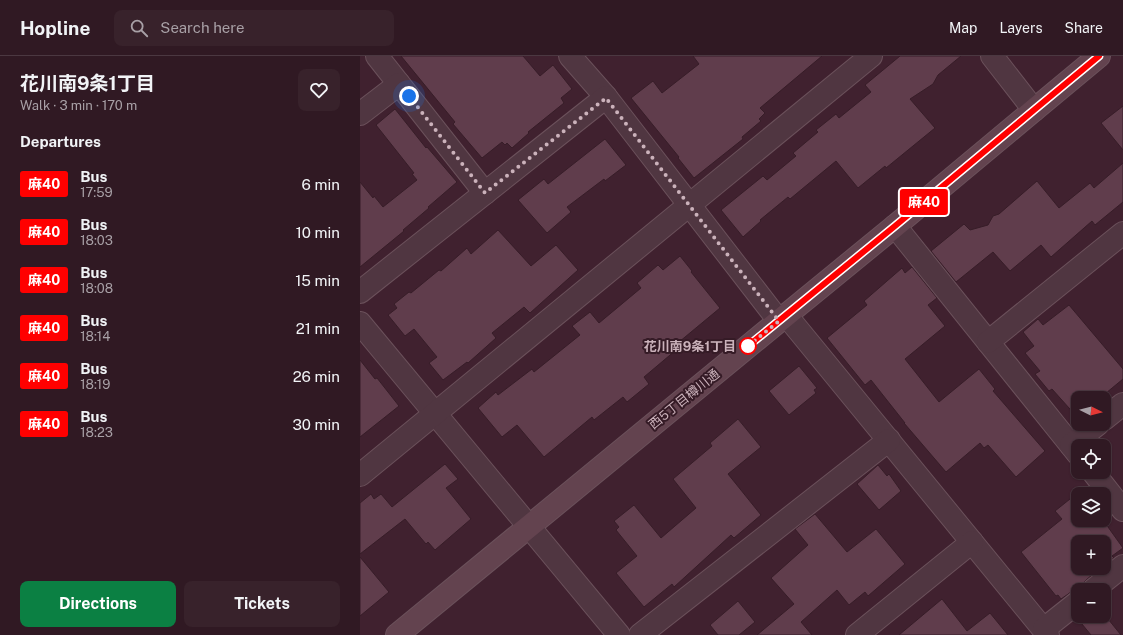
<!DOCTYPE html>
<meta charset="utf-8">
<style>
body{margin:0;font-family:"Public Sans","Noto Sans JP",sans-serif;background:#38222b;color:#f1f3f6;height:100vh;display:flex;flex-direction:column;font-size:15px;white-space:nowrap}
*{box-sizing:border-box;margin:0}
p{font-size:13px;color:#a8a0a6}
.icon{flex:none;width:22px;height:22px;fill:none;stroke:currentColor;stroke-width:2;stroke-linecap:round;stroke-linejoin:round}
.map{position:relative;flex:1;overflow:hidden}
.details{display:flex;flex-direction:column;background:#301923;width:360px}
.details>*{flex:none}
.badge{padding:0 8px;border-radius:3px;font-size:14px;line-height:26px}
.needle{width:26px;rotate:96deg}
.fabs{position:absolute;left:711px;top:335px;display:grid;gap:8px}
.fabs a{display:grid;place-items:center;width:40px;height:40px;border-radius:8px;background:#301923;box-shadow:0 1px 3px #0004,0 0 0 1px #4b3841;font-size:20px}
.you{position:absolute;width:20px;height:20px;margin:-10px;border:3px solid #fff;border-radius:50%;background:#1a73e8;box-shadow:0 0 0 6px #1a73e833}
.map>.badge{position:absolute;translate:-50% -50%;box-shadow:0 0 0 2px #fff}
h2{padding:0 20px;font-size:15px;line-height:36px}
.round{display:grid;place-items:center;flex:none;width:42px;height:42px;border-radius:8px;background:#38222b}
.head{display:flex;align-items:center;justify-content:space-between;height:68px;padding:0 20px}
h1{font-size:19px;font-weight:700;line-height:30px}
.primary-button{display:flex;gap:8px;margin-top:auto;padding:8px 20px}
.primary-button a{flex:1;height:46px;border-radius:8px;background:#0b8043;color:#fff;font-size:16px;font-weight:700;line-height:46px;text-align:center}
.primary-button a+a{background:#38222b;color:#f1f3f6}
ul{padding:0;list-style:none}
li{display:flex;align-items:center;gap:12px;height:48px;padding:0 20px}
li div{flex:1}
li b{display:block;font-size:15px}
li em{font-style:normal}
li .badge{min-width:44px;font-weight:700;text-align:center}
header{display:flex;align-items:center;gap:24px;box-sizing:border-box;height:56px;padding:0 20px;background:#301923;border-bottom:1px solid #4b3841}
header strong{font-size:19px}
nav{display:flex;gap:22px;margin-inline-start:auto;font-size:14px}
.search{width:280px;height:36px;background:#38222b;display:flex;align-items:center;gap:10px;box-sizing:border-box;padding:0 14px;border-radius:8px;color:#a8a0a6;font-size:15px}
main{display:flex;flex:1;min-height:0}
.map>svg:first-child{display:block}
.building{fill:#603d4c;stroke:#371d28}
.lines{fill:none;stroke-linecap:round;stroke-linejoin:round}
.minor-casing{stroke:#6b515b;stroke-width:24}
.secondary-casing{stroke:#6b515b;stroke-width:24}
.minor{stroke:#503641;stroke-width:22}
.secondary{stroke:#63434f;stroke-width:22}
.line-casing{stroke:#fff;stroke-width:9}
.line{stroke:#f00;stroke-width:6}
.walk{stroke:#cbb2bb;stroke-width:4;stroke-dasharray:0 7.2}
.stop-dot{fill:#fff;stroke:#f00;stroke-width:2}
.labels{text-anchor:middle;dominant-baseline:central;stroke-width:4;stroke-linejoin:round;paint-order:stroke}
.stop-label{font-size:13px;font-weight:bold;fill:#cbb2bb;stroke:#351b26;text-anchor:end}
.street-label{font-size:13px;fill:#cbb2bb;stroke:#351b26}
</style>
<header>
<strong>Hopline</strong>
<div class="search"><svg class="icon" aria-label="search" viewBox="0 0 24 24"><circle cx="10" cy="10" r="6"/><path d="M15 15l6 6"/></svg>Search here</div>
<nav><a>Map</a><a>Layers</a><a>Share</a></nav>
</header>
<main>
<section class="details">
<div class="head"><div><h1>花川南9条1丁目</h1><p>Walk · 3 min · 170 m</p></div><a class="round"><svg class="icon" aria-label="heart" viewBox="0 0 24 24"><path d="M12 20l-8-8c-3-5 5-10 8-4 3-6 11-1 8 4z"/></svg></a></div>
<h2>Departures</h2>
<ul>
<li><span class="badge" style="background:#f00;color:#fff">麻40</span><div><b>Bus</b><p>17:59</p></div><em>6 min</em></li>
<li><span class="badge" style="background:#f00;color:#fff">麻40</span><div><b>Bus</b><p>18:03</p></div><em>10 min</em></li>
<li><span class="badge" style="background:#f00;color:#fff">麻40</span><div><b>Bus</b><p>18:08</p></div><em>15 min</em></li>
<li><span class="badge" style="background:#f00;color:#fff">麻40</span><div><b>Bus</b><p>18:14</p></div><em>21 min</em></li>
<li><span class="badge" style="background:#f00;color:#fff">麻40</span><div><b>Bus</b><p>18:19</p></div><em>26 min</em></li>
<li><span class="badge" style="background:#f00;color:#fff">麻40</span><div><b>Bus</b><p>18:23</p></div><em>30 min</em></li>
</ul>
<div class="primary-button"><a>Directions</a><a>Tickets</a></div>
</section>
<div class="map">
<svg width="763" height="579" viewBox="0 0 763 579">
<rect width="100%" height="100%" fill="#40212f"/>
<!-- building -->
<g class="building">
<path d="M41,0H163L180,20L193,9L212,33L201,42L204,47L168,76L169,77L152,92L147,87L145,89L142,86L122,102L93,68L95,66Z"/>
<path d="M333,0H462L400,52L405,57L399,63L401,65L382,81L383,83L334,122L318,102L319,101L271,42L293,25L302,37L339,8Z"/>
<path d="M540,0H601L578,19L573,28L550,43L575,72L526,112L525,110L498,132L476,105L430,143L428,141L400,164L401,165L383,181L361,154L403,120L407,124L436,100L433,97L458,76L456,74L476,58L479,62L511,36L505,29Z"/>
<path d="M763,50V94L741,67Z"/>
<path d="M35,53L66,92L67,91L97,126L68,151L69,152L43,174L44,175L0,211V126L13,142L14,140L23,151L57,124L52,118L54,117L16,69Z"/>
<path d="M245,83L266,109L245,125L244,123L207,151L211,156L187,177L158,144L184,123L188,128Z"/>
<path d="M763,107V146L735,169L732,165L691,201L681,189L650,215L633,196L596,226L571,195L604,168L610,174L628,169L633,160L639,158L677,125L699,152L730,127L734,132Z"/>
<path d="M138,174L171,210L196,189L218,214L170,257L164,251L132,277L136,282L108,307L107,306L83,324L69,307L77,301L54,273L45,280L28,259L37,252L34,248L49,236L51,237L79,214L81,215L107,192L111,198Z"/>
<path d="M320,200L332,215L331,216L360,252L313,291L316,294L284,321L289,328L267,346L263,341L234,364L232,361L184,401L157,369L142,381L118,352L136,336L138,339L172,313L174,316L220,279L212,270L230,256L239,267L281,232L277,227L298,209L303,214Z"/>
<path d="M552,211L577,242L568,249L585,270L545,303L579,346L619,313L635,333L633,335L685,395L656,421L628,389L624,392L620,387L586,416L544,367H545L511,324L505,329L467,282L507,249L504,245L542,212L545,217Z"/>
<path d="M709,249L763,313V323L740,342H718V362L692,333L689,335L675,318L680,315L665,297L674,290L663,276L678,263L683,269Z"/>
<path d="M0,304L15,323L17,322L39,350L0,381Z"/>
<path d="M439,310L457,332L454,334L456,337L429,359L409,335Z"/>
<path d="M378,363L401,391L368,418L401,459L374,482L371,479L314,531L312,528L284,551L256,517L277,500L256,474L259,471L254,465L274,449L301,482L336,452L313,423L352,390L350,387Z"/>
<path d="M85,408L98,423L86,432L111,463L75,494L68,486L66,488L45,463L0,498V447L11,438L14,443L21,438L32,451Z"/>
<path d="M518,409L527,420L529,418L541,435L519,454L497,428Z"/>
<path d="M720,435L722,438H718V464H743L763,492L752,500L754,502L744,509V486H718V512H740L725,525L722,529L721,534H716L711,536L701,543L698,539L696,540L661,496L702,463L695,455Z"/>
<path d="M455,458L487,496L516,473L545,508L508,540L505,536L489,549L477,534L441,566L452,579H397L434,548L411,522L448,489L435,473Z"/>
<path d="M0,501L29,536L0,560Z"/>
<path d="M582,543L607,575L630,557L648,579H539Z"/>
<path d="M378,545L395,566L379,579H358L350,569Z"/>
<path d="M744,558L761,579H731L717,562L720,560H744Z"/>
</g>
<g class="lines">
<defs>
<g id="minor">
<path d="M17,0L125,137"/>
<path d="M210,0L246,41"/>
<path d="M632,0L674,54"/>
<path d="M0,58L39,28"/>
<path d="M535,170L718,398"/>
<path d="M0,236L246,41L419,265"/>
<path d="M426,259L688,579"/>
<path d="M0,267L259,579"/>
<path d="M628,286L763,177"/>
<path d="M744,363L763,348"/>
<path d="M711,389L738,368"/>
<path d="M733,416L763,454"/>
<path d="M0,419L511,0"/>
<path d="M733,534L763,510"/>
<path d="M684,573L718,546"/>
<path d="M280,579L529,384"/>
<path d="M497,579L612,486"/>
</g>
<path id="secondary" d="M37,579L419,265L535,170L674,54L739,0"/>
</defs>
<!-- minor casing -->
<use href="#minor" class="minor-casing"/>
<!-- secondary casing -->
<use href="#secondary" class="secondary-casing"/>
<!-- minor -->
<use href="#minor" class="minor"/>
<!-- secondary -->
<use href="#secondary" class="secondary"/>
</g>
<g class="lines">
<defs>
<path id="line" d="M388,290L535,170L674,54L739,0"/>
</defs>
<!-- line casing -->
<use href="#line" class="line-casing"/>
<!-- line -->
<use href="#line" class="line"/>
<!-- walk -->
<path class="walk" d="M49,40L125,137L246,42L419,265L388,290"/>
</g>
<!-- markers -->
<circle class="stop-dot" cx="388" cy="290" r="8"/>
<g class="labels">
<!-- stop labels -->
<g class="stop-label">
<text x="376" y="290">花川南9条1丁目</text>
</g>
<!-- street labels -->
<g class="street-label">
<text transform="translate(324 343) rotate(-39)">西5丁目樽川通</text>
</g>
</g>
</svg>
<div class="fabs">
<a><svg class="needle" viewBox="-14 -14 28 28"><path d="M0-13l5 13h-10z" fill="#e53935"/><path d="M0 13l5-13h-10z" fill="#a8a0a6"/></svg></a>
<a><svg class="icon" aria-label="locate" viewBox="0 0 24 24"><circle cx="12" cy="12" r="6"/><path d="M12 2v4M12 18v4M2 12h4M18 12h4"/></svg></a>
<a><svg class="icon" aria-label="layers" viewBox="0 0 24 24"><path d="M12 4l9 5-9 5-9-5zM3 14l9 5 9-5"/></svg></a>
<a>+</a>
<a>−</a>
</div>
<div class="you" style="left:49px;top:40px"></div>
<b class="badge" style="left:564px;top:146px;background:#f00;color:#fff">麻40</b>
</div>
</main>
